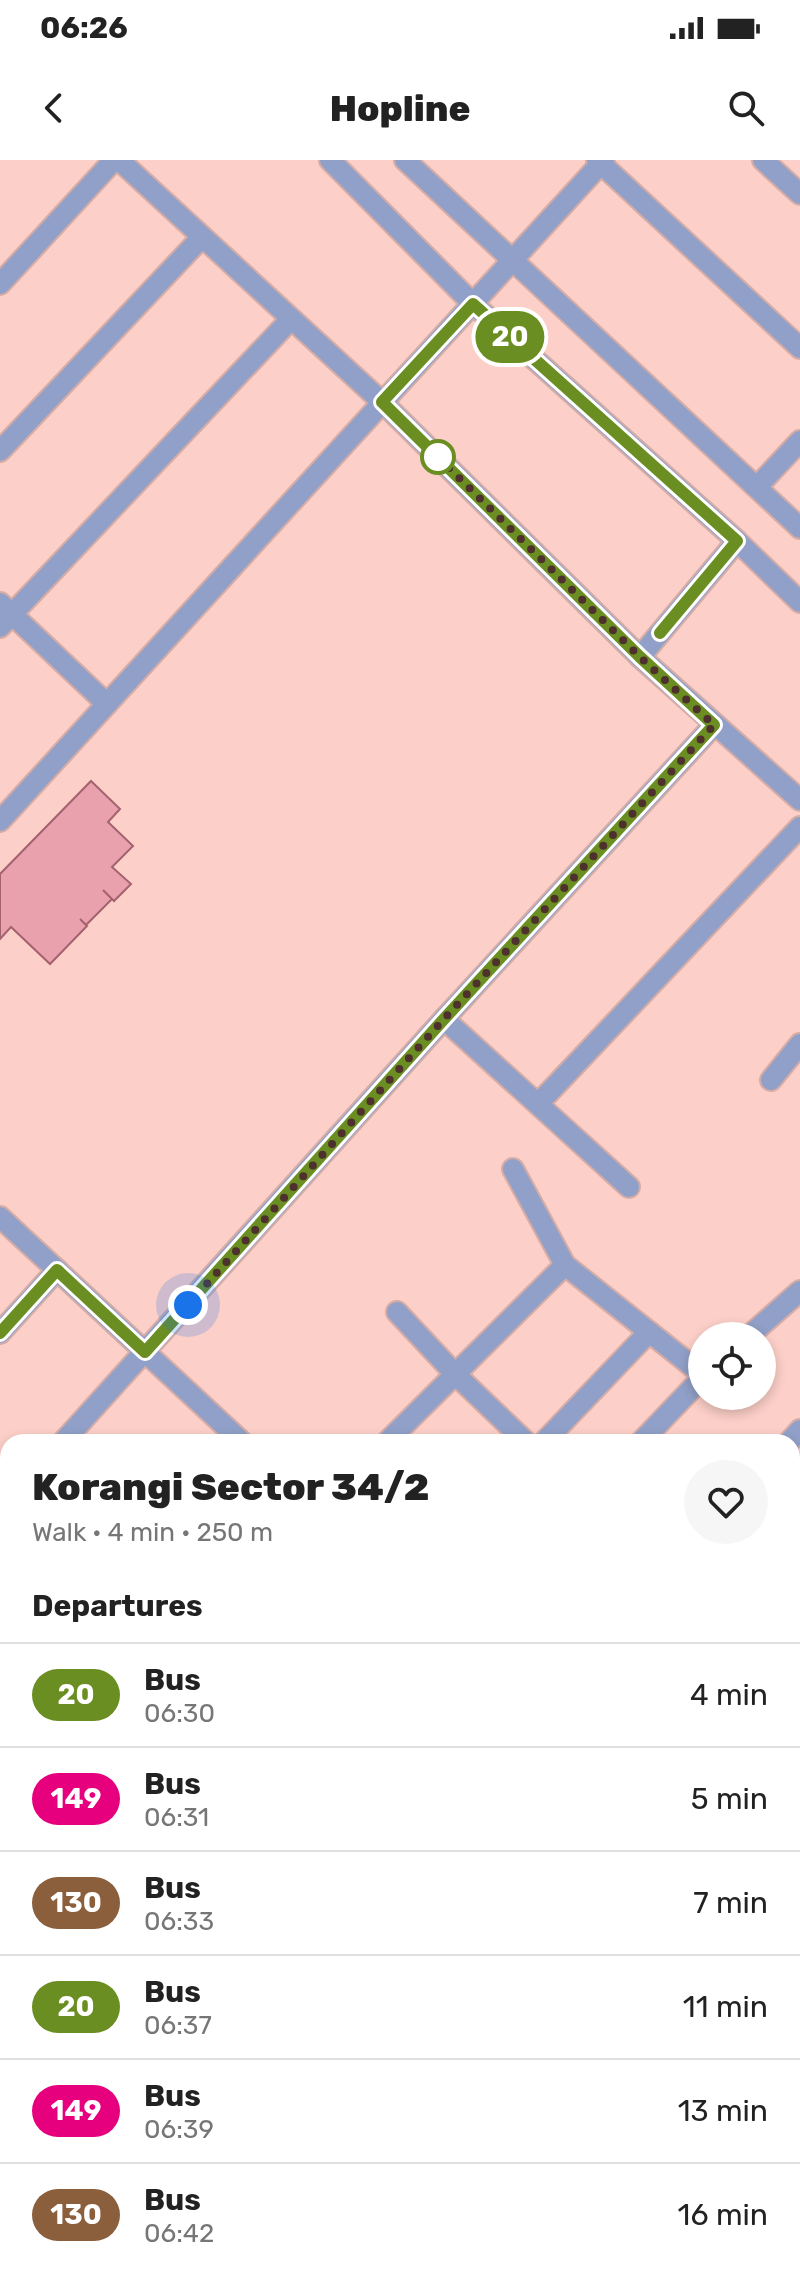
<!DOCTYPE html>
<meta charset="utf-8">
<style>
body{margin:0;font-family:Rubik,sans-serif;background:#f6f6f6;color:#222;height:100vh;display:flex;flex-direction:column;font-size:30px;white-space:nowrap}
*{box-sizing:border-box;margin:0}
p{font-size:26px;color:#767676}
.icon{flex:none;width:44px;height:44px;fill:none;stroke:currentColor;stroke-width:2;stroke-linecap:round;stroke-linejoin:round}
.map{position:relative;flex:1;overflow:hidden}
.panel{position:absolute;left:0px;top:1274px;width:800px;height:848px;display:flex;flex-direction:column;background:#fff;border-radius:24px 24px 0 0;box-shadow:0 4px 12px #0003}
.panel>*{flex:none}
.badge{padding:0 16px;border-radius:26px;font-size:28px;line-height:52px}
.controls{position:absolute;left:688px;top:1162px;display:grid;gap:16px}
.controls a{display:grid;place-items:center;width:88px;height:88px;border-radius:50%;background:#fff;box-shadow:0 4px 12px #0003;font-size:40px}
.you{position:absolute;width:40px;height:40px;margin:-20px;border:6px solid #fff;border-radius:50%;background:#1a73e8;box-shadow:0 0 0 12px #1a73e833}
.map>.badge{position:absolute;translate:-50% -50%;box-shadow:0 0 0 4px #fff}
h2{padding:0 32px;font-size:30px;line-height:72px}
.round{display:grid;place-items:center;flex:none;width:84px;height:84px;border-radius:42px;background:#f6f6f6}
.overview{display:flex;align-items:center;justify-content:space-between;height:136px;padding:0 32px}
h1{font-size:38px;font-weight:800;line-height:60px}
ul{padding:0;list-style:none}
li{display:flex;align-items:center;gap:24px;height:104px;padding:0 32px;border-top:2px solid #e0e0e0}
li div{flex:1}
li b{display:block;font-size:30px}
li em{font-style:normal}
li .badge{min-width:88px;font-weight:700;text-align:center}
.status{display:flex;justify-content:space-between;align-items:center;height:56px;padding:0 40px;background:#fff;direction:ltr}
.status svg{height:22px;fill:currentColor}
header{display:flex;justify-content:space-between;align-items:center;height:104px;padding:0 32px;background:#fff;font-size:36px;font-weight:800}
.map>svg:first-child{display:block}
.building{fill:#e9a1ad;stroke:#a4626e;stroke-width:2}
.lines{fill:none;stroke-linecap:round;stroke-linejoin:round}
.minor-casing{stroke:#d6aca6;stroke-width:24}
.tertiary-casing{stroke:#d6aca6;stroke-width:24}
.secondary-casing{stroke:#d6aca6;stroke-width:24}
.minor{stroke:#91a0c8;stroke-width:20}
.tertiary{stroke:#91a0c8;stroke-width:20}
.secondary{stroke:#6d82bd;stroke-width:20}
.line-casing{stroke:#fff;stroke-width:18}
.line{stroke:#6b8e23;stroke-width:12}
.walk{stroke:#4e312d;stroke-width:8;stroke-dasharray:0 14.4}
.stop-dot{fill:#fff;stroke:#6b8e23;stroke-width:4}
</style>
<div class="status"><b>06:26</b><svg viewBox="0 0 49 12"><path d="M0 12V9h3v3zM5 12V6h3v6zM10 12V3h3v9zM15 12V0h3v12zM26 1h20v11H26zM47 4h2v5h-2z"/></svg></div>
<header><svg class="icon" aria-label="back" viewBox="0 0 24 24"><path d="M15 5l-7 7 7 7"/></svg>Hopline<svg class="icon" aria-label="search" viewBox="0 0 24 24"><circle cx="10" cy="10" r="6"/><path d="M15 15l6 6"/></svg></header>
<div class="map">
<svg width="800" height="2122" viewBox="0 0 800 2122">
<rect width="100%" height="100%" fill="#fccfc8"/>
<!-- building -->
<g class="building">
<path d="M91,621L120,649L108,662L133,686L112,707L131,724L114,741L103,730L112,739L86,765L80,759L87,766L50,804L11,767L0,779V714Z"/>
<path d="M8,1735V1829L0,1838V1744Z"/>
</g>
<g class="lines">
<defs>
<g id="minor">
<path d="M119,0L382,242L640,497L800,640"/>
<path d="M330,0L473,144L737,381L800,442"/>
<path d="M405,0L800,368"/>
<path d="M597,0L800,188"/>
<path d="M763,0L800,34"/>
<path d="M0,124L114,0"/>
<path d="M0,291L202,77"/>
<path d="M757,327L800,281"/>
<path d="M0,443L107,544"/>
<path d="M0,467L291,159"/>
<path d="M640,497L737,381"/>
<path d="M444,859L629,1027"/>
<path d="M771,920L800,884"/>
<path d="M538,944L800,667"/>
<path d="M513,1009L565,1105L702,1214"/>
<path d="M0,1057L242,1282"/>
<path d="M397,1152L455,1214L526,1282"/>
<path d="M0,1173L57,1110"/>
<path d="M749,1176L800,1131"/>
<path d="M63,1282L444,859L714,565"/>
<path d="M387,1282L565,1105"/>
<path d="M544,1282L649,1172"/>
<path d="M641,1282L702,1218"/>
<path d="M789,1282L800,1270"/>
<path d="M0,1351L8,1342"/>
<path d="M0,1529L8,1520"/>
<path d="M0,1589L8,1596"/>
<path d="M0,1725L8,1717"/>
<path d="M703,2114L711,2122"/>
<path d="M9,2122L16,2114"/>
</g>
<g id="tertiary">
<path d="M0,661L604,0"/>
<path d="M792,1706L800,1712"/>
<path d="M792,1793L800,1801"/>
</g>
<g id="secondary">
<path d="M792,1401L800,1392"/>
<path d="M792,1548L800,1540"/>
<path d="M114,2122L122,2114"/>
<path d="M263,2122L270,2114"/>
</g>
</defs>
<!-- minor casing -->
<use href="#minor" class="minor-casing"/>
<!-- tertiary casing -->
<use href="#tertiary" class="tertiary-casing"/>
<!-- secondary casing -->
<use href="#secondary" class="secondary-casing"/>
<!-- minor -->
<use href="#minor" class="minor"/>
<!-- tertiary -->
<use href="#tertiary" class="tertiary"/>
<!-- secondary -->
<use href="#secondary" class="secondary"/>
</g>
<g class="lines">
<defs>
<path id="line" d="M0,1173L57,1110L145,1192L444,859L714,565L640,497L382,242L473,144L737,381L660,473"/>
</defs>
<!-- line casing -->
<use href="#line" class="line-casing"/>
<!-- line -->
<use href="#line" class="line"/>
<!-- walk -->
<path class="walk" d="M188,1145L444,859L714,565L640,497L438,297"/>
</g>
<!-- markers -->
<circle class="stop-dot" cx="438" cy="297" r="16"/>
</svg>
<div class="controls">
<a><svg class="icon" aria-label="locate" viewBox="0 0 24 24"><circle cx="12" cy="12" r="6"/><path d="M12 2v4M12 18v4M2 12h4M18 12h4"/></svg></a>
</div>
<div class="you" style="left:188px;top:1145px"></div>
<b class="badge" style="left:510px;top:177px;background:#6b8e23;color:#fff">20</b>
<section class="panel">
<div class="overview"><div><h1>Korangi Sector 34/2</h1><p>Walk · 4 min · 250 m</p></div><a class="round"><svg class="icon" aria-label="heart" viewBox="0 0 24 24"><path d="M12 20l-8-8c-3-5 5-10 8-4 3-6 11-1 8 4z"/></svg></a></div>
<h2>Departures</h2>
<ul>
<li><span class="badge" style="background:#6b8e23;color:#fff">20</span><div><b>Bus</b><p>06:30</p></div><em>4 min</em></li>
<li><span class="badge" style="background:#e6007e;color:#fff">149</span><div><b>Bus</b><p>06:31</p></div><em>5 min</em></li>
<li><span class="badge" style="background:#8b5e3c;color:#fff">130</span><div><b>Bus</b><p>06:33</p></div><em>7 min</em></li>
<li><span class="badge" style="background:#6b8e23;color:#fff">20</span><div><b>Bus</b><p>06:37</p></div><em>11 min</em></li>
<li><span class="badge" style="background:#e6007e;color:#fff">149</span><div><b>Bus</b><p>06:39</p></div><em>13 min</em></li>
<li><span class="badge" style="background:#8b5e3c;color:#fff">130</span><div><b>Bus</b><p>06:42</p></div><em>16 min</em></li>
</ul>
</section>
</div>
